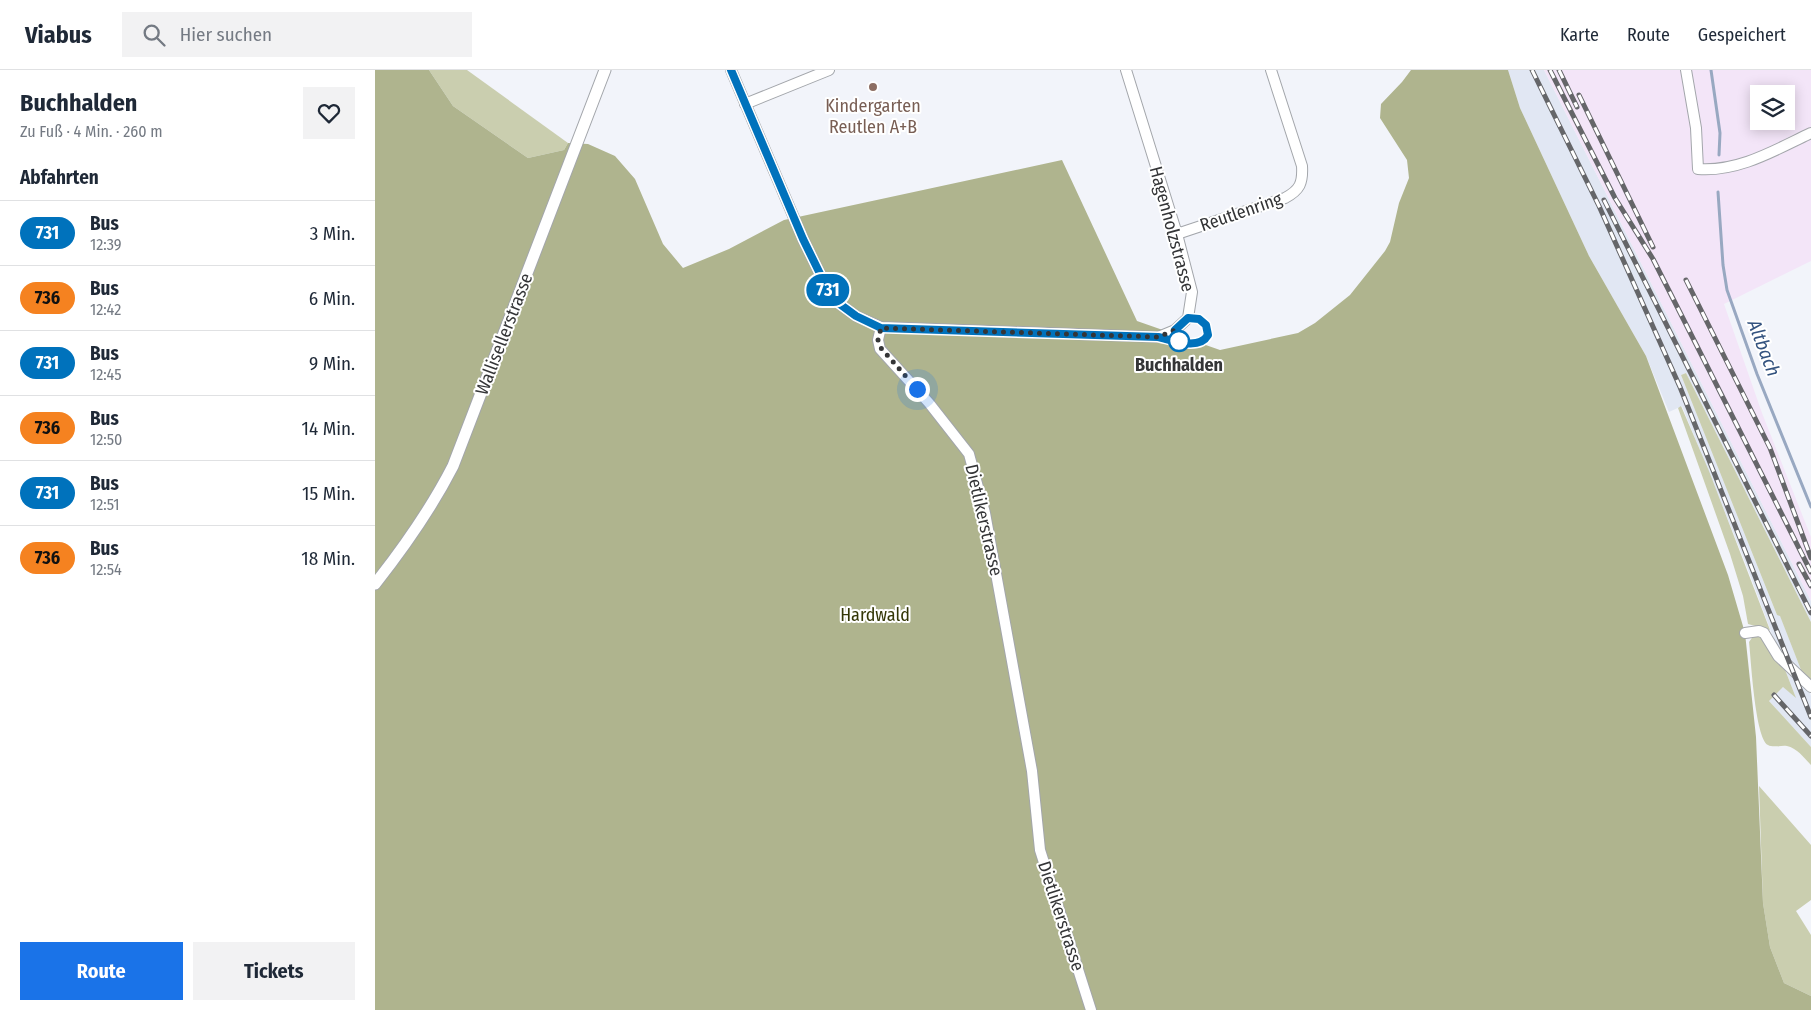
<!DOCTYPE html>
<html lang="de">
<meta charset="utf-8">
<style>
body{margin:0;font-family:"Fira Sans Condensed",sans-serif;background:#f2f2f3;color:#1f2937;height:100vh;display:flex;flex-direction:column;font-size:19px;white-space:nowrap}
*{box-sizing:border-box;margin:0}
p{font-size:16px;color:#747a83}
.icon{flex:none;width:28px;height:28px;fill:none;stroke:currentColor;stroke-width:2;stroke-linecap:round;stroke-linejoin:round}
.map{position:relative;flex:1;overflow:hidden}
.panel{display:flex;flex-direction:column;background:#fff;width:375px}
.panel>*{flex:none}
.badge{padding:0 10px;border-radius:16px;font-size:18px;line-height:32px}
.fabs{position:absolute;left:1375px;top:15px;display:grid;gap:10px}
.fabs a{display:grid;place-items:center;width:45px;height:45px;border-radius:0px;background:#fff;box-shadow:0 2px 12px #0003;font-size:25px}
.you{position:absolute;width:25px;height:25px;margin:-12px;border:4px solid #fff;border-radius:50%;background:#1a73e8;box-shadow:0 0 0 8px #1a73e833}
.map>.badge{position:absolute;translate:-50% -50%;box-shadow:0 0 0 2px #fff}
h2{padding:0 20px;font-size:19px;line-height:45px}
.round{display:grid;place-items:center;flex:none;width:52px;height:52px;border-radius:0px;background:#f2f2f3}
.headline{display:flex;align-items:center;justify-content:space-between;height:85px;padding:0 20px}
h1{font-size:24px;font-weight:700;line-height:38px}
.button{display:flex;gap:10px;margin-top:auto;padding:10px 20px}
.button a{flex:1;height:58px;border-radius:0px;background:#1a73e8;color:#fff;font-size:20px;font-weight:700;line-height:58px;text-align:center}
.button a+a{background:#f2f2f3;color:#1f2937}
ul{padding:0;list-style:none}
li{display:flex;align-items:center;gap:15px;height:65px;padding:0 20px;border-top:1px solid #e0e1e3}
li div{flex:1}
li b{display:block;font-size:19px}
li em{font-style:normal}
li .badge{min-width:55px;font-weight:700;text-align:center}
header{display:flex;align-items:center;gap:30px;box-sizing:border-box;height:70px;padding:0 25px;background:#fff;border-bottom:1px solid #e0e1e3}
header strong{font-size:24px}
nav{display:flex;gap:28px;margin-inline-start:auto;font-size:18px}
.search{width:350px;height:45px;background:#f2f2f3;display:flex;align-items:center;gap:12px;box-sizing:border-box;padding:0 18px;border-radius:0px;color:#747a83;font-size:19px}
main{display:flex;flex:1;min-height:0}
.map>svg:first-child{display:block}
.built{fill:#e1e7f3}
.industrial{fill:#f3e5f8;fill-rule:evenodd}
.green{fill:#caceaf}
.forest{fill:#afb48e}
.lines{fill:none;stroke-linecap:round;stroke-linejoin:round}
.stream{stroke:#98a8c1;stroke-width:3}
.minor-casing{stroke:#a3a6ab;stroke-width:12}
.tertiary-casing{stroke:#a3a6ab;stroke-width:13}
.minor{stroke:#fff;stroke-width:10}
.tertiary{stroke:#fff;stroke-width:11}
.rail-casing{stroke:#656669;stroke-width:5}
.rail{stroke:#fff;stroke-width:3;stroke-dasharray:9;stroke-linecap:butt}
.line-casing{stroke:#fff;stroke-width:11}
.line{stroke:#0072bc;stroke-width:8}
.walk{stroke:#343537;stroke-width:5;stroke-dasharray:0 9}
.education-dot{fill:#8d6e63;stroke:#fff;stroke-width:2}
.stop-dot{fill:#fff;stroke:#0072bc;stroke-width:2.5}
.labels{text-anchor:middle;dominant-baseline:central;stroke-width:4;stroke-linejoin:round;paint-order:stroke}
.education-label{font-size:18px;fill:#785e54;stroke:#fff}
.street-label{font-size:18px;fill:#343537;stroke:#fff}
.stop-label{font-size:18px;font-weight:bold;fill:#343537;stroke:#fff}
.park-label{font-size:18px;fill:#343707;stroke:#fff}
.water-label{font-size:19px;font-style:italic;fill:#34537f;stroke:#fff}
</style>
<header>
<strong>Viabus</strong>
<div class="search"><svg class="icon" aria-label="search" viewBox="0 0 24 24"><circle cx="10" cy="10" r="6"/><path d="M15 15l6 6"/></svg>Hier suchen</div>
<nav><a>Karte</a><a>Route</a><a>Gespeichert</a></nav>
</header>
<main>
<section class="panel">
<div class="headline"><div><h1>Buchhalden</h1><p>Zu Fuß · 4 Min. · 260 m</p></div><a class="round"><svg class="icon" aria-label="heart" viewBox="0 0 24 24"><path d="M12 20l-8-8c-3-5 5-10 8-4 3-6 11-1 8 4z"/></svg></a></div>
<h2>Abfahrten</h2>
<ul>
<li><span class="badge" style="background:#0072bc;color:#fff">731</span><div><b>Bus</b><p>12:39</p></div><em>3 Min.</em></li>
<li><span class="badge" style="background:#f58220;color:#111">736</span><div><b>Bus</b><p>12:42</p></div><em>6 Min.</em></li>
<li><span class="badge" style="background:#0072bc;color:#fff">731</span><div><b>Bus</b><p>12:45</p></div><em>9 Min.</em></li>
<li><span class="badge" style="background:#f58220;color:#111">736</span><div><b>Bus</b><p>12:50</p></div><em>14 Min.</em></li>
<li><span class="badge" style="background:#0072bc;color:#fff">731</span><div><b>Bus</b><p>12:51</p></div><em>15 Min.</em></li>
<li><span class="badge" style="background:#f58220;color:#111">736</span><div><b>Bus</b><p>12:54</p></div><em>18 Min.</em></li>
</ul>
<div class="button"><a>Route</a><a>Tickets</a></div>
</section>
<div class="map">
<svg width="1436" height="940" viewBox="0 0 1436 940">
<rect width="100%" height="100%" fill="#f2f4fa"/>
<!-- built -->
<path class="built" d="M1133,0H1169L1436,531V552L1311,303L1306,305L1402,545H1405L1436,626V677L1394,631L1408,617L1420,626L1372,497L1307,336L1294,342L1271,286L1214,186L1145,38Z"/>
<!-- industrial -->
<path class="industrial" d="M1169,0H1436V191L1349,234L1387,343L1436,467V531ZM1384,24H1411V51H1384Z"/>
<!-- green -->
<g class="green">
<path d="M54,0H92L193,73L189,80L153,88L78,36Z"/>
<path d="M1311,303L1436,552V612L1428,605L1405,546L1402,545L1306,305Z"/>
<path d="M1306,336L1334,401L1395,560L1373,554L1368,526L1355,484L1303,338Z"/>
<path d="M1379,565L1388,568L1395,582L1409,597L1421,628L1408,617L1394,631L1436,677V695C1429,688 1422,678 1412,676C1406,675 1398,678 1393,675C1380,668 1376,589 1374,572Z"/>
<path d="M1384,716L1436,775V830L1421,841L1436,865V926L1409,913L1395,877L1388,833Z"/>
</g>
<!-- forest -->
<path class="forest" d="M0,0H54L78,36L153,88L189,80L193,73L213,74L240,86L260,109L288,174L308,198L354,179L409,150L687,90L762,251L845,280L923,263L940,253L975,225L1010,181L1015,172L1024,133L1034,108L1032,90L1005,48L1006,34L1027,12L1036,0H1133L1145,38L1214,186L1271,286L1353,505L1370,563L1381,667L1388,833L1395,877L1409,913L1436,926V940H0Z"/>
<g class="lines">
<!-- stream -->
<g class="stream">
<path d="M1336,0L1345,63L1344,85"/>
<path d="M1343,122L1348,195L1352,220L1382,304L1436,437"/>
</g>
<defs>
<g id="minor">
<path d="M356,0L428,169L451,216L462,232L481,246L506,257L783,267L800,260L813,248L817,222L802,164L751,0"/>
<path d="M1311,0L1321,58L1323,99C1364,102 1400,80 1436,63"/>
<path d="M370,34L454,0"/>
<path d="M802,164L910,128C925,120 928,113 927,96L896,0"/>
<path d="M506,257L503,270L505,279L554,333L594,384L610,443L657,701L665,780L716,940"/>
<path d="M1370,563L1384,561L1389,563L1403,586L1436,617"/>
</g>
<path id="tertiary" d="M0,514C30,476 56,439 78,396L230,0"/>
</defs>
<!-- minor casing -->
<use href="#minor" class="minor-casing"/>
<!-- tertiary casing -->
<use href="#tertiary" class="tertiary-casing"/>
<!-- minor -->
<use href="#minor" class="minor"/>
<!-- tertiary -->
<use href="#tertiary" class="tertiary"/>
<defs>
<g id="rail">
<path d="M1157,0L1224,136L1305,317L1436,647"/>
<path d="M1175,0L1240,128L1278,189L1436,502"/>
<path d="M1184,0L1202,37"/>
<path d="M1204,25L1278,177"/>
<path d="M1229,130L1436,543"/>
<path d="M1311,210L1395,378L1436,488"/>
<path d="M1424,494L1436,516"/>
<path d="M1399,625L1436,666"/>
</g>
</defs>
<!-- rail casing -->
<use href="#rail" class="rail-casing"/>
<!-- rail -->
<use href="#rail" class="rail"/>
</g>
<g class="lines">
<defs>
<path id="line" d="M356,0L428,169L451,216L462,232L481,246L506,258L783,267C797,270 824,281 833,265L831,255L824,249L813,248L800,260"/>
</defs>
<!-- line casing -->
<use href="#line" class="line-casing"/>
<!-- line -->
<use href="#line" class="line"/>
<!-- walk -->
<path class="walk" d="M542,319L506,278L503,270L506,258L783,267L800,260L804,271"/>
</g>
<!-- markers -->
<circle class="education-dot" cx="498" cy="17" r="5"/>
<circle class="stop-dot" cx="804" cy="271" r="10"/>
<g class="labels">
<!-- education labels -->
<g class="education-label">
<text x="498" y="36">Kindergarten<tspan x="498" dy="21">Reutlen A+B</tspan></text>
</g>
<!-- street labels -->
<g class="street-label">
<text transform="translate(866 142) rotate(-19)">Reutlenring</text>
<text transform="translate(797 159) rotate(75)">Hagenholzstrasse</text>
<text transform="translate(129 264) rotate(-69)">Wallisellerstrasse</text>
<text transform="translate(609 450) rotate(77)">Dietlikerstrasse</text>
<text transform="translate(686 846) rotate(72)">Dietlikerstrasse</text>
</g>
<!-- stop labels -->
<g class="stop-label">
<text x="804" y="295">Buchhalden</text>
</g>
<!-- park labels -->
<g class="park-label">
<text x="500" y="545">Hardwald</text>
</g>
<!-- water labels -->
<g class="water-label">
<text transform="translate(1389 278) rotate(69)">Altbach</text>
</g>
</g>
</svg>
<div class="fabs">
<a><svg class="icon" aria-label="layers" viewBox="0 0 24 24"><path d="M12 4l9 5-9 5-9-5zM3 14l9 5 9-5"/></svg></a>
</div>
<div class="you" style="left:542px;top:319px"></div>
<b class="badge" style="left:453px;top:220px;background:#0072bc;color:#fff">731</b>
</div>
</main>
